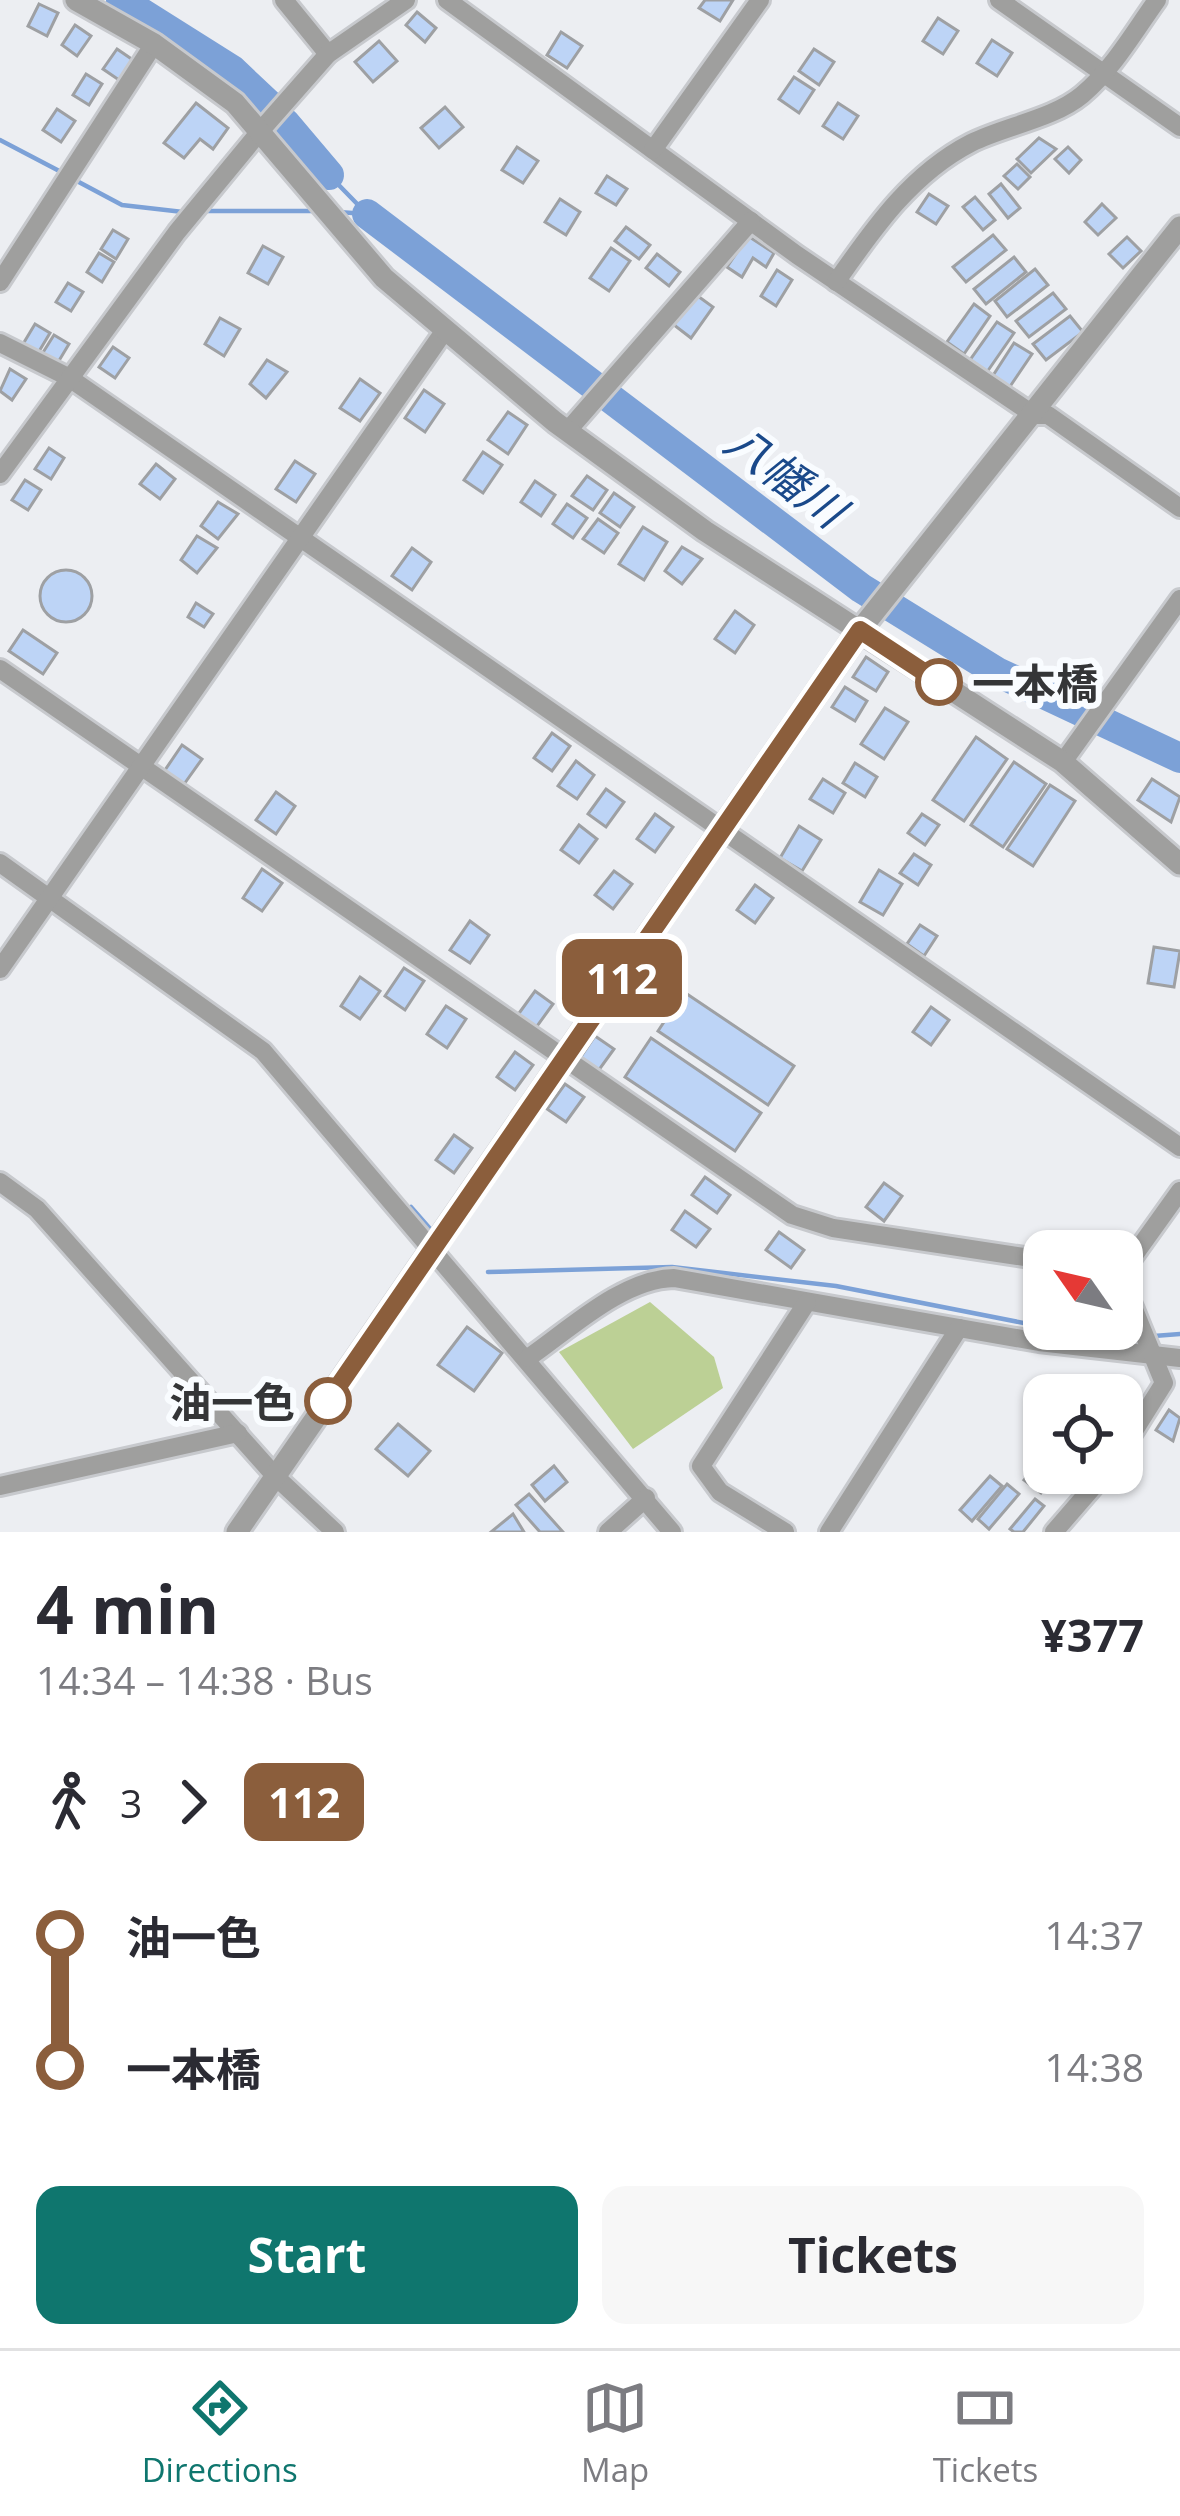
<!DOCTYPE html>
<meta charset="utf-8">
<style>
body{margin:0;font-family:"Open Sans","Noto Sans JP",sans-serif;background:#f7f7f7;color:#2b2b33;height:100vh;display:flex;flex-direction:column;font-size:45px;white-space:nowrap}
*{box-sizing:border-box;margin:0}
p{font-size:39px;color:#7c7c81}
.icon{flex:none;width:66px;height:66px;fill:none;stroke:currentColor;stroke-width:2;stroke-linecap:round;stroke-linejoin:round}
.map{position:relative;height:1532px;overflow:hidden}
.details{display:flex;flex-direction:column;background:#fff;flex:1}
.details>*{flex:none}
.badge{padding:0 24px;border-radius:18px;font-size:42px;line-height:78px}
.needle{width:78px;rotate:304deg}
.controls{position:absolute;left:1023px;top:1230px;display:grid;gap:24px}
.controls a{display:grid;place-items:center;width:120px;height:120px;border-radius:24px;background:#fff;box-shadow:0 3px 9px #0004;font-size:60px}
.map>.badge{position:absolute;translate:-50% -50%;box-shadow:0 0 0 6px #fff}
.legs{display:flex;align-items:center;gap:18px;height:132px;padding:0 36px;font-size:39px}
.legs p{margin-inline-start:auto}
.summary{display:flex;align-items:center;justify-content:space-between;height:204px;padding:0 36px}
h1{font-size:66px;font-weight:700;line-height:90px}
.action{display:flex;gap:24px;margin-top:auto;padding:24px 36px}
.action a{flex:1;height:138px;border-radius:24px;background:#0f766e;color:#fff;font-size:48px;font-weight:700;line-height:138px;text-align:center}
.action a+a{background:#f7f7f7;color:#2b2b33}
ul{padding:0 36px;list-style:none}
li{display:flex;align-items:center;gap:42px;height:132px;font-size:45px}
li i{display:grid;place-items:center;width:18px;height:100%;margin:0 15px;background:currentColor}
li i::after{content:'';width:30px;height:30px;margin:-15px;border:9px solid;border-radius:50%;background:#fff}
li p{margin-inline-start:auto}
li:first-child i{background:linear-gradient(#0000 50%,currentColor 0)}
li:last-child i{background:linear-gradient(currentColor 50%,#0000 0)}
.tabs{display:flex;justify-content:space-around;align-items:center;height:168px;border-top:3px solid #e1e1e2;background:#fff;font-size:33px;color:#7c7c81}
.tabs a{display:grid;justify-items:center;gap:6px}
.tabs .active{color:#0f766e}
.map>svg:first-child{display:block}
.green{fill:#bcd095}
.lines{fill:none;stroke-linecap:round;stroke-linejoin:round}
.stream{stroke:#7ca1d7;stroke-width:4.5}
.river{stroke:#7ca1d7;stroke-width:30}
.building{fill:#bdd4f6;stroke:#9ea0a3;stroke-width:3}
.minor-casing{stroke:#c7c9cd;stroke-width:24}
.tertiary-casing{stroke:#c7c9cd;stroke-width:27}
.minor{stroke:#9f9f9e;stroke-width:18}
.tertiary{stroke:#9f9f9e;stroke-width:21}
.line-1-casing{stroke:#fff;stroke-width:27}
.line-1{stroke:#8b5e3c;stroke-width:18}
.stop-1-dot{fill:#fff;stroke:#8b5e3c;stroke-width:6}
.labels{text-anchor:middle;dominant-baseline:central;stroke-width:12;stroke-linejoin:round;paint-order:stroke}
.stop-label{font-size:42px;font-weight:bold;fill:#343537;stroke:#f9fcff;text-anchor:start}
.water-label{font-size:45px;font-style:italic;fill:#1a498a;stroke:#f9fcff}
</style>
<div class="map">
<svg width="1180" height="1532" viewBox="0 0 1180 1532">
<rect width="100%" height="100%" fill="#eceef2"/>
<!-- green -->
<path class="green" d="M650,1302L714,1357L723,1388L633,1449L559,1352Z"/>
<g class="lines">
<!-- stream -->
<g class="stream">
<path d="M0,140L65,174"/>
<path d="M329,175L367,214L338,212"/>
<path d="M75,180L122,205L183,212"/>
<path d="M200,211H314"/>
<path d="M411,1207L432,1231"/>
<path d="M488,1272L672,1267L836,1286L1044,1327"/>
<path d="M1053,1329L1137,1337"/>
<path d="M1154,1336L1180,1334"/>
</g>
<!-- river -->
<g class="river">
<path d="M121,0L232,70L268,104"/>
<path d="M285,123L329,175"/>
<path d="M367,214L861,588L997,672L1180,758"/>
</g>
</g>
<!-- building -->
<g class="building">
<path d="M705,0H733L720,21L699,8Z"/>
<path d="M39,4L58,13L47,36L28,26Z"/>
<path d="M417,12L436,28L425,42L406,25Z"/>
<path d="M938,18L958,31L943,54L923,41Z"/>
<path d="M75,25L91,36L77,56L62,45Z"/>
<path d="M561,32L582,46L567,68L547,55Z"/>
<path d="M992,40L1012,53L997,76L977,63Z"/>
<path d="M379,41L397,61L373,82L355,62Z"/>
<path d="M117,49L133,60L119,80L103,69Z"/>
<path d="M814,49L834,62L819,85L799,71Z"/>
<path d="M86,74L102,84L89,105L73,95Z"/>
<path d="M794,77L814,90L799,113L779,99Z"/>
<path d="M196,103L228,128L213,149L200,139L184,158L164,143Z"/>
<path d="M838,103L858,116L843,139L823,126Z"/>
<path d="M445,107L463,127L439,148L421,128Z"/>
<path d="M57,109L75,121L61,142L43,130Z"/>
<path d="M1039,138L1056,149L1031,173L1017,159Z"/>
<path d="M517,147L538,161L523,183L502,170Z"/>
<path d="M1068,147L1081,160L1069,173L1055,159Z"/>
<path d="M1017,164L1030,177L1018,189L1004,176Z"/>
<path d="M607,176L627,189L616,205L596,193Z"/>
<path d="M1001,184L1020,208L1008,218L989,194Z"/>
<path d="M929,194L948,206L936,224L917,212Z"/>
<path d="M975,197L995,220L983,230L963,207Z"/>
<path d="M560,199L580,212L566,235L545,222Z"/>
<path d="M1102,204L1116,218L1098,235L1085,222Z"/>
<path d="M626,227L650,245L639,259L615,241Z"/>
<path d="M113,230L128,239L116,259L101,249Z"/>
<path d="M993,235L1006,250L966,282L953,267Z"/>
<path d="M748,236L774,253L766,267L753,258L742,277L727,267Z"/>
<path d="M1127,237L1141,251L1123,268L1109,254Z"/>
<path d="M263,246L283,257L268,284L248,273Z"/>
<path d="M611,248L630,261L609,291L590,278Z"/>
<path d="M99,253L114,262L102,282L87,272Z"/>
<path d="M657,254L680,272L669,286L646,268Z"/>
<path d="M1014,257L1026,272L986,304L974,289Z"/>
<path d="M1035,269L1048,285L1007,317L995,301Z"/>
<path d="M777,270L792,280L776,306L761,296Z"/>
<path d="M68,283L83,292L71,311L56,302Z"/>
<path d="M1053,293L1066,309L1029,337L1016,321Z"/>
<path d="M695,294L713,307L691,338L674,325Z"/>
<path d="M974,304L990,316L964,354L947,342Z"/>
<path d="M1070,316L1083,332L1046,360L1033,344Z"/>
<path d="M220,318L240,329L224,356L205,344Z"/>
<path d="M997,322L1014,333L987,372L970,360Z"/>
<path d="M35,324L50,333L38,353L23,344Z"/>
<path d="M54,335L69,344L57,364L42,354Z"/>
<path d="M1014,343L1032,354L1009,388L992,377Z"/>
<path d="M113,347L129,358L115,378L99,367Z"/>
<path d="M267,360L287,372L266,398L250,384Z"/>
<path d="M10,369L26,379L12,400L0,391Z"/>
<path d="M360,379L380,393L360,421L340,408Z"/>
<path d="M424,390L444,404L425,432L405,418Z"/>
<path d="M508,412L527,425L508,454L488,440Z"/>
<path d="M49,448L64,458L51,479L35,469Z"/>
<path d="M483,452L502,465L483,493L464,480Z"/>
<path d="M295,461L315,474L296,502L276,489Z"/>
<path d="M156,464L175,479L160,499L140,484Z"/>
<path d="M587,476L607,490L593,510L572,496Z"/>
<path d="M25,480L41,490L28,510L12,500Z"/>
<path d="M535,481L555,495L541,516L521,502Z"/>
<path d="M614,493L634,507L620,527L600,513Z"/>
<path d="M218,502L238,514L218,539L201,526Z"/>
<path d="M567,504L587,518L573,538L553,524Z"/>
<path d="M598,519L618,533L604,553L583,539Z"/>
<path d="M643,527L667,542L644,580L619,564Z"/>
<path d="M197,536L217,548L197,573L181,560Z"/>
<path d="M682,547L702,559L682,584L665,571Z"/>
<path d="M412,548L431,562L412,590L392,576Z"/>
<circle cx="66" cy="596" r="26"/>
<path d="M196,603L213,614L204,627L188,617Z"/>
<path d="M735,611L754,625L735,653L715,639Z"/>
<path d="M23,630L57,653L43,674L9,651Z"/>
<path d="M866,657L888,672L876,691L853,677Z"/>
<path d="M845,687L867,701L855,721L832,707Z"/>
<path d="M885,708L908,722L884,759L861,744Z"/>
<path d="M552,733L570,746L552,771L534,758Z"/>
<path d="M976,737L1007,759L964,821L933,800Z"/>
<path d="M182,745L202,759L182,787L163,773Z"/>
<path d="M576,761L594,775L577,799L558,786Z"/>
<path d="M1014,762L1046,784L1003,847L971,825Z"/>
<path d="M855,763L877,777L865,797L843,783Z"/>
<path d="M823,779L845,793L833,813L810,799Z"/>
<path d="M1152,779L1180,797L1171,822L1138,800Z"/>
<path d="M1050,785L1075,801L1033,866L1007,849Z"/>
<path d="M606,789L624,802L606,827L588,814Z"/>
<path d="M276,792L295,806L276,834L256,820Z"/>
<path d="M655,814L673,827L655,852L637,839Z"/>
<path d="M922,814L939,825L925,845L908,833Z"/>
<path d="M579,825L597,839L579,863L561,850Z"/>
<path d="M799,826L821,840L802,871L780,858Z"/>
<path d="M914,854L931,865L918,885L900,873Z"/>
<path d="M262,869L282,883L262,911L243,898Z"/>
<path d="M879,870L902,884L883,915L860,902Z"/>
<path d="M614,871L632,884L613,909L595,895Z"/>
<path d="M755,885L773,898L755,923L737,910Z"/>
<path d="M470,921L489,935L470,963L450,950Z"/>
<path d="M920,925L937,936L924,956L907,944Z"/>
<path d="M1154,947L1180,951L1174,987L1148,983Z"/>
<path d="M404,968L424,981L405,1010L385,996Z"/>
<path d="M360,977L380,991L360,1019L341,1006Z"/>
<path d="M638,981L656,994L638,1019L620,1006Z"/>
<path d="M535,991L553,1004L535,1029L517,1016Z"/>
<path d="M684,992L794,1066L768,1105L658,1031Z"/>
<path d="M446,1006L466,1019L447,1048L427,1034Z"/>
<path d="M931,1007L949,1020L931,1045L913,1032Z"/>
<path d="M595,1036L614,1049L596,1074L578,1061Z"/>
<path d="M651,1038L761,1113L735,1151L625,1077Z"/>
<path d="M515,1052L533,1065L515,1090L497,1077Z"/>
<path d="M565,1084L584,1097L566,1122L547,1109Z"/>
<path d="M454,1135L472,1148L454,1173L436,1160Z"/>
<path d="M705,1177L730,1195L717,1213L692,1195Z"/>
<path d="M884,1183L902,1196L884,1221L866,1207Z"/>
<path d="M685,1211L710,1229L696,1247L672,1230Z"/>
<path d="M779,1232L804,1250L791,1268L766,1250Z"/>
<path d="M467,1327L502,1353L474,1391L438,1365Z"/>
<path d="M1169,1410L1180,1418L1173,1441L1156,1430Z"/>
<path d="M398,1424L430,1451L408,1476L376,1449Z"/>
<path d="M554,1466L567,1482L545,1501L532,1485Z"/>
<path d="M1034,1468L1050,1481L1041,1493L1024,1480Z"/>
<path d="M990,1476L1002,1486L972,1521L960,1510Z"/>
<path d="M1007,1484L1019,1494L989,1529L978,1519Z"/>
<path d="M529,1494L563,1532H540L516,1505Z"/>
<path d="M1035,1499L1044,1506L1023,1532H1014L1010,1529Z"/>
<path d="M513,1514L524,1532H491Z"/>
</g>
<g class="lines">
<defs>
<g id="minor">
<path d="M284,0L328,54"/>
<path d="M447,0L797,255L1034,415H1048L1180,508"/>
<path d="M999,0L1180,127"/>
<path d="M653,150L760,0"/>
<path d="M0,282L154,44"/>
<path d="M836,282C874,228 911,174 971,143C1005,126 1053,119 1082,95C1113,69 1134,32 1157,0"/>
<path d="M0,343L68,377L1180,1147"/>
<path d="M570,428L751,221"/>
<path d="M0,474L177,232L262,129L328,54L406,0"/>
<path d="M0,669L792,1215L833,1228L1044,1260"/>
<path d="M1063,762L1180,599"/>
<path d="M0,863L263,1051L672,1532"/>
<path d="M0,969L443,333"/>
<path d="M0,1182L37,1209L276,1477L335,1532"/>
<path d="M1122,1272L1180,1191"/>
<path d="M528,1358C569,1330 622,1279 674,1278L1039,1342L1180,1358"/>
<path d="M1122,1450L1164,1383L1126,1290L1125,1272"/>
<path d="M0,1486L238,1433"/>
<path d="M608,1532L646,1498"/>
<path d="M785,1532L720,1492L701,1466L807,1302"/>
<path d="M829,1532L959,1328"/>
<path d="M1054,1532L1105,1473"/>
</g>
<g id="tertiary">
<path d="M76,0L154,44L235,103L384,278L555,422L705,531L1063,762L1180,864"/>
<path d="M237,1532L860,630L1180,227"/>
</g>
</defs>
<!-- minor casing -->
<use href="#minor" class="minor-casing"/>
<!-- tertiary casing -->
<use href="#tertiary" class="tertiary-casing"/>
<!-- minor -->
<use href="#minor" class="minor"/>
<!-- tertiary -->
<use href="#tertiary" class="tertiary"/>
</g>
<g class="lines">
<defs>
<path id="line-1" d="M328,1401L860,630L939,682"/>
</defs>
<!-- line-1 casing -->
<use href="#line-1" class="line-1-casing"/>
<!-- line-1 -->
<use href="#line-1" class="line-1"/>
</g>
<!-- markers -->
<g class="stop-1-dot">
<circle cx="939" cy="682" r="21"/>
<circle cx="328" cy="1401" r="21"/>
</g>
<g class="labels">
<!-- stop labels -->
<g class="stop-label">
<text x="972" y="682">一本橋</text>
<text x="295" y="1401" text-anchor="end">油一色</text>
</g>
<!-- water labels -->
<g class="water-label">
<text transform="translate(786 475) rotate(37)">八幡川</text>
</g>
</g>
</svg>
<div class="controls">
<a><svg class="needle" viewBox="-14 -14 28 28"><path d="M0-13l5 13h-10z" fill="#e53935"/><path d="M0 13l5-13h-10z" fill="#7c7c81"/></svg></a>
<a><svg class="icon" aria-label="locate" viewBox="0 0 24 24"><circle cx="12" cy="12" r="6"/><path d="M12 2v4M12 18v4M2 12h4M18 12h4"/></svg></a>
</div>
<b class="badge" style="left:622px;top:978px;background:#8b5e3c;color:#fff">112</b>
</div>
<section class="details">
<div class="summary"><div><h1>4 min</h1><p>14:34 – 14:38 · Bus</p></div><b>¥377</b></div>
<div class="legs"><svg class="icon" aria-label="walk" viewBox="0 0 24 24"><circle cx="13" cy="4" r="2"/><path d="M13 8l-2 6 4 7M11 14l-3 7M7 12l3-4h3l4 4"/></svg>3<svg class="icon" aria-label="forward" viewBox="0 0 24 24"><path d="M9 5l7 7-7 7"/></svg><b class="badge" style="background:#8b5e3c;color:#fff">112</b></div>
<ul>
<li><i style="color:#8b5e3c"></i><b>油一色</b><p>14:37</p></li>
<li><i style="color:#8b5e3c"></i><b>一本橋</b><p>14:38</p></li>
</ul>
<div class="action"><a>Start</a><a>Tickets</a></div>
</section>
<nav class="tabs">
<a class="active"><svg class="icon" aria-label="directions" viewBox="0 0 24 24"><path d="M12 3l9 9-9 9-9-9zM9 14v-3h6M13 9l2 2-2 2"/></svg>Directions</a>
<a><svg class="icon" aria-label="map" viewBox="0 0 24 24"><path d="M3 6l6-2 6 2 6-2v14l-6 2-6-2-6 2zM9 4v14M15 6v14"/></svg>Map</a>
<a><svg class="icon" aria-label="tickets" viewBox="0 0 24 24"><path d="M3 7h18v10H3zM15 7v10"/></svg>Tickets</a>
</nav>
